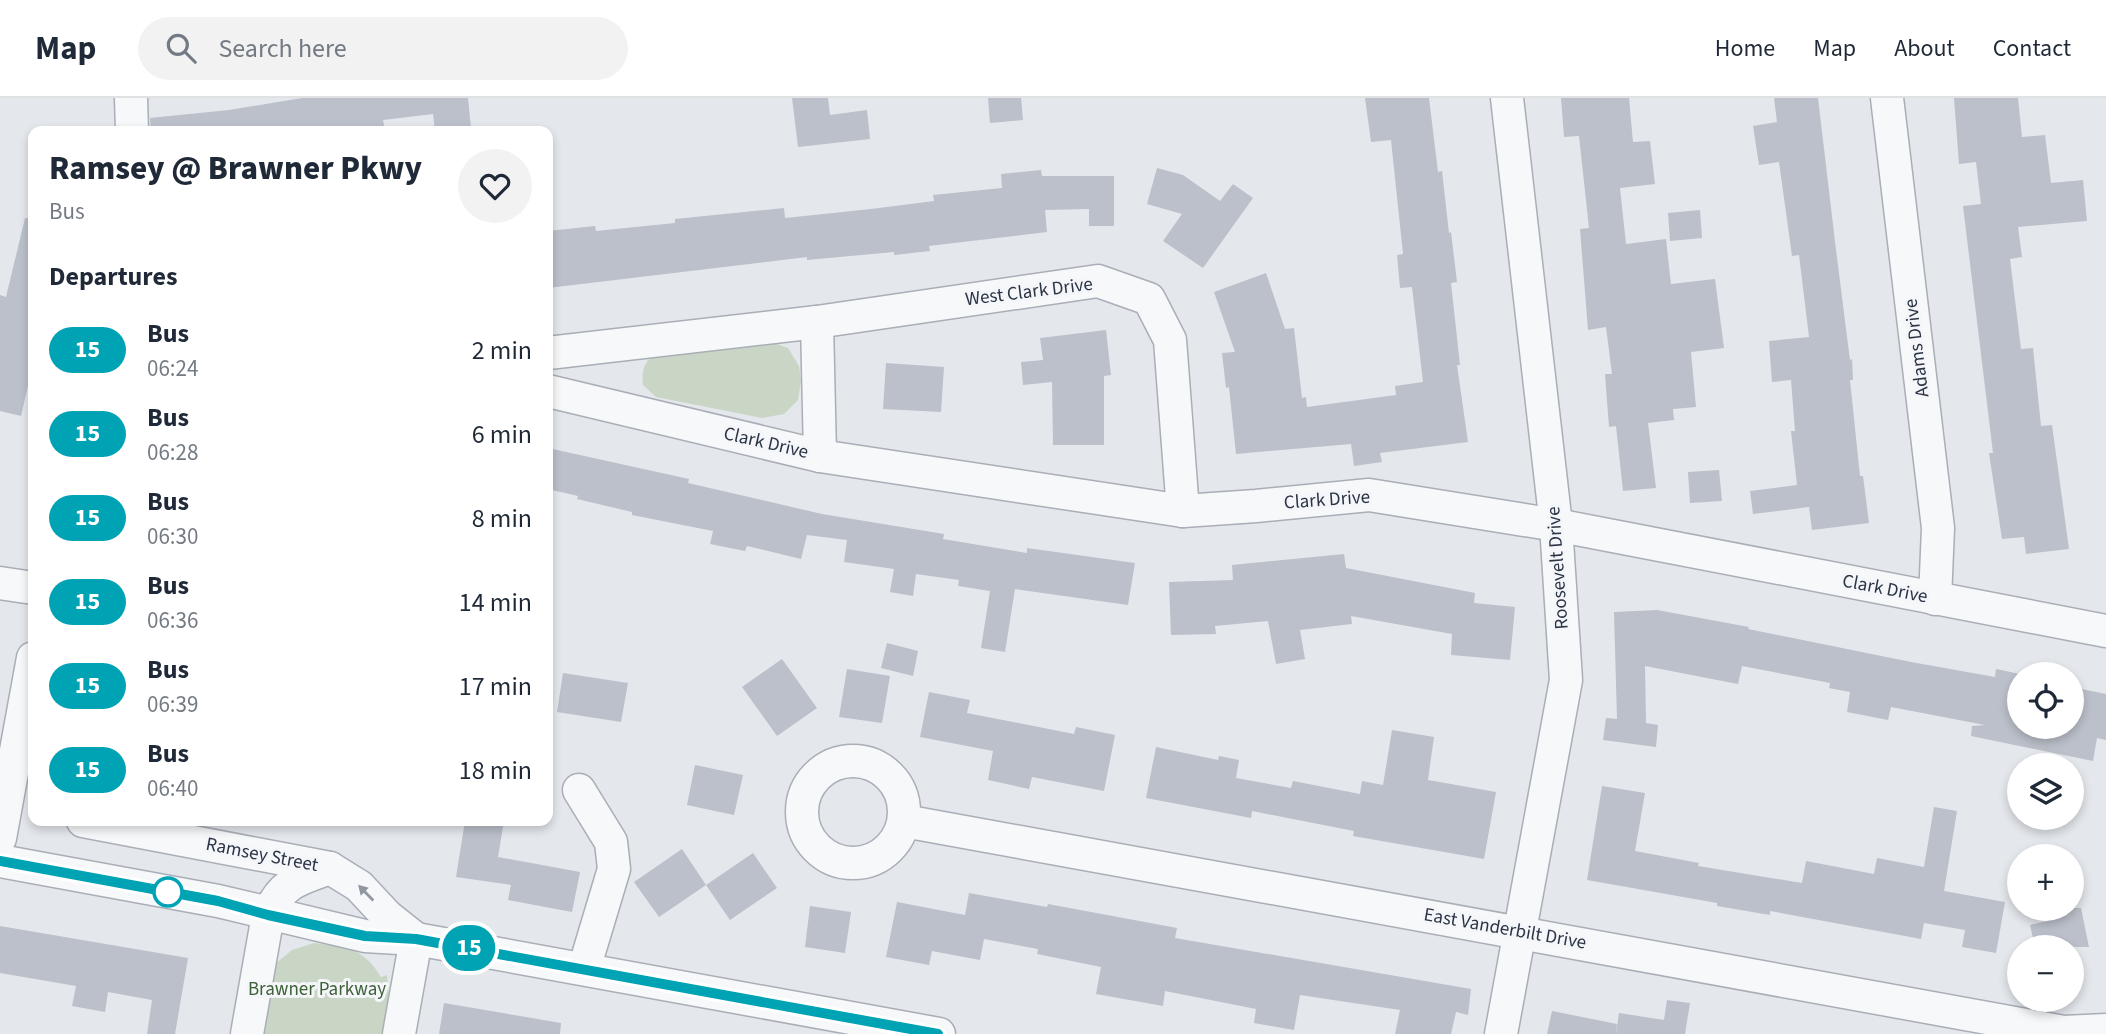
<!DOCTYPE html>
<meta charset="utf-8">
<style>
body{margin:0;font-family:"Source Sans 3",sans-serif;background:#f2f2f3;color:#1f2937;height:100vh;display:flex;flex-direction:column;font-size:26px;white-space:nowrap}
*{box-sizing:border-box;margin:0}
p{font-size:23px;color:#747a83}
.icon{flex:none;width:38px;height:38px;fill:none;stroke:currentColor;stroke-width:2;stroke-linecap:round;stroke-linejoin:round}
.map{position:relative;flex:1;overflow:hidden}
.details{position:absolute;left:28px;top:28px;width:525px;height:700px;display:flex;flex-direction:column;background:#fff;border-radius:14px;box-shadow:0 4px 10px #0003}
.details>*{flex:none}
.badge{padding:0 14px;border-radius:23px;font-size:24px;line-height:46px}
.fabs{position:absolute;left:2007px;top:564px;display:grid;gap:14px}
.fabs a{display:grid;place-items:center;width:77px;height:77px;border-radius:50%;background:#fff;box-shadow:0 4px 10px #0003;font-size:35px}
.map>.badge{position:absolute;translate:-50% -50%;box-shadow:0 0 0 4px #fff}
h2{padding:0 21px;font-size:26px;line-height:63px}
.round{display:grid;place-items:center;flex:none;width:74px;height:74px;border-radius:37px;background:#f2f2f3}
.summary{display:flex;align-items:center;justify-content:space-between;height:119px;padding:0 21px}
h1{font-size:33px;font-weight:800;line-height:52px}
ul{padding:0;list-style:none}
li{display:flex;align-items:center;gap:21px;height:84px;padding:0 21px}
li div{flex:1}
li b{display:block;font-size:26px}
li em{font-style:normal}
li .badge{min-width:77px;font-weight:700;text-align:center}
header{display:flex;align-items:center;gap:42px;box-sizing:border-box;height:98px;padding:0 35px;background:#fff;border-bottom:2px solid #e0e1e3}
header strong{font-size:33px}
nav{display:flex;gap:38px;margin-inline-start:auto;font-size:24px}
.search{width:490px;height:63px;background:#f2f2f3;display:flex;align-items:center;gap:18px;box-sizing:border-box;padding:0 24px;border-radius:38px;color:#747a83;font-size:26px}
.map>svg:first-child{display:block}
.green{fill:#c9d6c5}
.building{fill:#bbc0ca}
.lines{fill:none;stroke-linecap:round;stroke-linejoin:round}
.minor-casing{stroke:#a9aeb7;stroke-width:35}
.minor{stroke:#f7f8fa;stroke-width:32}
.oneway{fill:#9196a0}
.line-casing{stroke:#fff;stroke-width:16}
.line{stroke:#00a3b4;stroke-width:10}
.stop-dot{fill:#fff;stroke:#00a3b4;stroke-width:3.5}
.labels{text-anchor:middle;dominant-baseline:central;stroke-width:6;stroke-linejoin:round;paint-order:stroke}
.street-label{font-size:19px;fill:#2b3445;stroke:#f4f6f9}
.park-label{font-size:19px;fill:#3f6138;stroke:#f4f6f9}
</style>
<header>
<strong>Map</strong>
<div class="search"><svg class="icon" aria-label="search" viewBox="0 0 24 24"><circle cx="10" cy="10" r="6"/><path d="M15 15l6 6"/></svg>Search here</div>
<nav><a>Home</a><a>Map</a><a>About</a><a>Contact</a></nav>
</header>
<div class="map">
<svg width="2106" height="936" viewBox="0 0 2106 936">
<rect width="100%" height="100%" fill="#e4e7ec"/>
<!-- green -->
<g class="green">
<path d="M769,243L788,250L799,268L801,283L798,302L784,316L762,320L656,299L643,287C641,271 645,263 657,253Z"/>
<path d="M314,845C346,849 364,850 381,879L387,877L389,897L382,936H262L274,867L292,852Z"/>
</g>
<!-- building -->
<g class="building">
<path d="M302,0H468L471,30L435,33L433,16L383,22L385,33H151L150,20L229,12Z"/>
<path d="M792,0H828L830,17L867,12L870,41L798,49Z"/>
<path d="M988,0H1021L1023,22L990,25Z"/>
<path d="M1365,0H1429L1438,74L1442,73L1449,135L1451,134L1457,184L1451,185L1460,267H1457L1468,344L1380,355L1382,364L1354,368L1351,346L1236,356L1229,289L1226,290L1222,255L1235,254L1214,194L1266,175L1285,231L1294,230L1302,300L1306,299L1307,309L1396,297L1395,288L1423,284L1412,189L1400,190L1397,157L1403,156L1391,42L1371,44Z"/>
<path d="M1561,0H1629L1633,44L1650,43L1655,86L1620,90L1626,146L1666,141L1671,186L1715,181L1724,250L1691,254L1696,309L1673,311L1674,322L1648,325L1656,390L1623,393L1616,328L1609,329L1605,276H1612L1606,229L1588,232L1580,131L1589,130L1579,38L1564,39Z"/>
<path d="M1774,0H1818L1836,152L1850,262L1852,261L1853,282H1850L1860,378H1863L1869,425L1812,432L1809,409L1753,416L1750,393L1797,387L1791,333H1795L1791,282L1772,284L1769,243L1809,239L1799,157L1792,158L1779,64L1759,67L1753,28L1777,24Z"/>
<path d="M1954,0H2018L2022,39L2045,37L2051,85L2083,82L2087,123L2018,129L2022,159L2010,161L2021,251L2033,250L2041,328L2052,327L2069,451L2026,456L2024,439L2002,441L1989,355H1993L1963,108L1981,106L1976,64L1959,66Z"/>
<path d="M1157,70L1183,77L1220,103L1233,86L1253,100L1203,170L1163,143L1182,116L1147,106Z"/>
<path d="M1041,72L1042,78H1114V128H1089V111L1045,112L1047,134L929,148L930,153L894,157V154L807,162V159L548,190V133L595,128L596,133L675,125V121L784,110L785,120L871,111L934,103L933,97L1002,90L1001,76Z"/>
<path d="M1700,112L1702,140L1670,143L1668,115Z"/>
<path d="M25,120L33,121V266L21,318L0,313V197L6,199Z"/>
<path d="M1106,232L1111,277L1104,278V347H1053L1052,284L1023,287L1021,264L1043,262L1040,240Z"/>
<path d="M886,265L944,269L941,314L883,311Z"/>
<path d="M548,350L689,381L688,385L822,416L944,436L943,441L1027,455V450L1135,465L1128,507L1015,491L1005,554L981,550L990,493L958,488L959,482L916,476L913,498L890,494L894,471L844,464L847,442L807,437L801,461L747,448L745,453L710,446L713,433L632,417V414L577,401L578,398L548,391Z"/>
<path d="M1719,372L1722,403L1690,405L1688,374Z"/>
<path d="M1344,456L1346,470L1475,495L1474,505L1515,509L1510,562L1451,557L1452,536L1351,518L1352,526L1300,532L1305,561L1276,566L1268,523L1215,528L1216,536L1171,537L1169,484L1233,482L1232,467Z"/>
<path d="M1657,512L1749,529L1748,531L1911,564L1995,579L1996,571L2020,576V628H2072V589L2106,596V642L2097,640L2093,663L1971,638L1972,628L1985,627L1891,609L1888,622L1847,614L1850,594L1829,590L1830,585L1742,568L1738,586L1645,568L1646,625L1658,627L1656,649L1603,642L1606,620L1617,621L1614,514Z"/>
<path d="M887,545L918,553L913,578L881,570Z"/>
<path d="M782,561L817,610L777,638L742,589Z"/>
<path d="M847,571L890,578L882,625L839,619Z"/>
<path d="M563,575L628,585L621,624L557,614Z"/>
<path d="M929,594L970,602L967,615L1074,636L1076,629L1115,637L1104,693L1032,679L1029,691L988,682L993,653L920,639Z"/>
<path d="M1392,632L1434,639L1428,682L1496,694L1484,761L1353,738L1354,733L1252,713L1251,720L1146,700L1156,649L1218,662L1219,658L1239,662L1236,680L1291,690L1293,683L1360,696L1362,683L1383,687Z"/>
<path d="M695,667L743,677L734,717L687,707Z"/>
<path d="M1602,688L1645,695L1635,753L1699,765L1698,768L1802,785L1806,763L1874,776L1877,760L1924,769L1934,709L1957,713L1944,793L2005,804L1996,855L1962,849L1965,832L1924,825L1921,841L1770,813V817L1717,808V805L1587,782Z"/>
<path d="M465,723H504L498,759L580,774L572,814L508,802L511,787L456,779Z"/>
<path d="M682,751L706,787L659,819L634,784Z"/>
<path d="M753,755L777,790L730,822L706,787Z"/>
<path d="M969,795L1047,809L1048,806L1177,830L1175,840L1471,891L1468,917L1456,914L1451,936H1395L1400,912L1300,897L1294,932L1254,925L1256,911L1165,893L1163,908L1096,896L1101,869L1037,856L1038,851L984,841L980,862L932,853L929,867L886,859L897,804L965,817Z"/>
<path d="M810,808L851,814L845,855L805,849Z"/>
<path d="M2045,810H2081L2089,849H2035L2030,827L2048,823Z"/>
<path d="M0,828L188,860L175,936H147L152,902L108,894L105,914L72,908L76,888L0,875Z"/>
<path d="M1667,902L1690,905L1685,936H1616L1619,915L1664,922Z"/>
<path d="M444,905L561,925L560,936H439Z"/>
<path d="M1552,913L1617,926L1616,936H1547Z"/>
</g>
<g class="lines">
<defs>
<g id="minor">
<path d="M131,0L132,33"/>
<path d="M1887,0L1938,430L1935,501"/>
<path d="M817,224L820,358"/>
<path d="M548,255L817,224L1098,183L1149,201L1170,242L1183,413"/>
<path d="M548,293L820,358L1183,413L1256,408L1369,397L1556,427L2106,533"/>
<path d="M0,485L33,490"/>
<circle cx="853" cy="714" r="51"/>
<path d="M579,692L611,744L614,771L584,871"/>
<path d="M83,723L330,770L359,788L387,818L416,841"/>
<path d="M904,723L2064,934L2106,932"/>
<path d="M0,740L33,560"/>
<path d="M0,763L218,803L365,838L416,841L939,936"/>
<path d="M247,936L268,817C282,784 299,781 330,770"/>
<path d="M399,936L416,841"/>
<path d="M1501,936L1566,582L1556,427L1507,0"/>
</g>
</defs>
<!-- minor casing -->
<use href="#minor" class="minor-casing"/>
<!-- minor -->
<use href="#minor" class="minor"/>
</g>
<!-- one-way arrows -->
<defs><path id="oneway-solid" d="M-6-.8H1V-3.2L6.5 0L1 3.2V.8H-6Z" transform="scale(1.75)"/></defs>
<use class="oneway" href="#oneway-solid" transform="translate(366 795) rotate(-134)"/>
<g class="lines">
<defs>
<path id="line" d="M0,763L218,803L268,817L365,838L416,841L938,936"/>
</defs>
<!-- line casing -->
<use href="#line" class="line-casing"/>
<!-- line -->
<use href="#line" class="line"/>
</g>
<!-- markers -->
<circle class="stop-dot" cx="168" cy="794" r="14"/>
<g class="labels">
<!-- street labels -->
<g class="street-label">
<text transform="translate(1029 194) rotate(-7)">West Clark Drive</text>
<text transform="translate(1917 250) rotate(-97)">Adams Drive</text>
<text transform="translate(766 345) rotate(13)">Clark Drive</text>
<text transform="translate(1327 402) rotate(-4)">Clark Drive</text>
<text transform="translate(1558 470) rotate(-94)">Roosevelt Drive</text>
<text transform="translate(1885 491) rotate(11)">Clark Drive</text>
<text transform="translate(262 757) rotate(11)">Ramsey Street</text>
<text transform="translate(1505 831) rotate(10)">East Vanderbilt Drive</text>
</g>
<!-- park labels -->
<g class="park-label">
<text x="317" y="891">Brawner Parkway</text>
</g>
</g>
</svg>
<div class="fabs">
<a><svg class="icon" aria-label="locate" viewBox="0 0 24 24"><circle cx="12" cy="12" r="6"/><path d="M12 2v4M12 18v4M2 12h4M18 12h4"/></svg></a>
<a><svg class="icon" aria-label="layers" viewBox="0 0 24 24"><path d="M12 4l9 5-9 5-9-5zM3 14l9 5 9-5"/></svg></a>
<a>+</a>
<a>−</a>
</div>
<b class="badge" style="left:469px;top:850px;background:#00a3b4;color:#fff">15</b>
<section class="details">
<div class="summary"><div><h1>Ramsey @ Brawner Pkwy</h1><p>Bus</p></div><a class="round"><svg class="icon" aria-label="heart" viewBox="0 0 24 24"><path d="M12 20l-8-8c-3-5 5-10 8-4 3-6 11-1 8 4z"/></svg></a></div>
<h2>Departures</h2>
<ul>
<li><span class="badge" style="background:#00a3b4;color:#fff">15</span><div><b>Bus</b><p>06:24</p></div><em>2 min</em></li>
<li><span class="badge" style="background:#00a3b4;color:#fff">15</span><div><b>Bus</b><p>06:28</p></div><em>6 min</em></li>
<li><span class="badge" style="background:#00a3b4;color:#fff">15</span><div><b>Bus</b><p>06:30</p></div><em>8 min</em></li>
<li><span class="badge" style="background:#00a3b4;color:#fff">15</span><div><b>Bus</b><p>06:36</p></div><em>14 min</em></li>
<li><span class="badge" style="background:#00a3b4;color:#fff">15</span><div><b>Bus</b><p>06:39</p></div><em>17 min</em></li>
<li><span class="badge" style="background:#00a3b4;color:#fff">15</span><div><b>Bus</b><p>06:40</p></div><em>18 min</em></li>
</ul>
</section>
</div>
